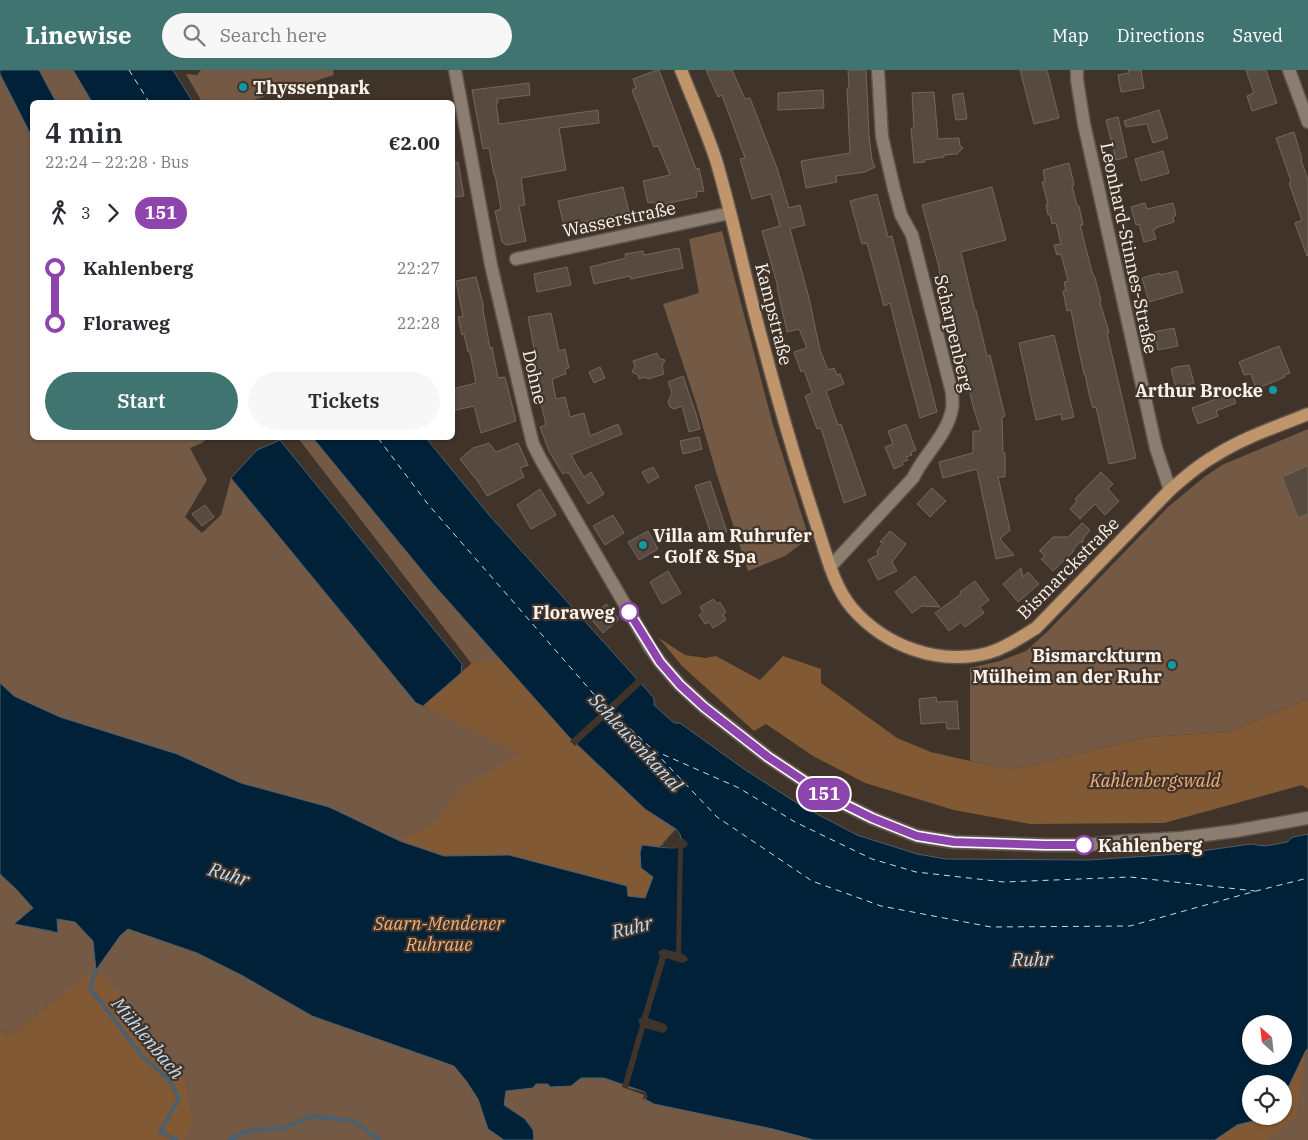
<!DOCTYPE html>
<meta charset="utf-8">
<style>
body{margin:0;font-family:"IBM Plex Serif",serif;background:#f7f7f7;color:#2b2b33;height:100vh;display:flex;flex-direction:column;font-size:19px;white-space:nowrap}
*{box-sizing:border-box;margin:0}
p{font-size:16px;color:#7c7c81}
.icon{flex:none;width:28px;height:28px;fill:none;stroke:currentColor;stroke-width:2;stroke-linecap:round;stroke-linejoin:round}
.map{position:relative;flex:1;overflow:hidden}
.drawer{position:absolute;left:30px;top:30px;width:425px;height:340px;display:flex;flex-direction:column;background:#fff;border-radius:8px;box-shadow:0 1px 4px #0004}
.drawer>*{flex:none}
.badge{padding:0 10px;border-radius:16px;font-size:18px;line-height:32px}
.needle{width:32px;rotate:333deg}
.tools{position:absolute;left:1242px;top:945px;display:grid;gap:10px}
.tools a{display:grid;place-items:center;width:50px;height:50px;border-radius:50%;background:#fff;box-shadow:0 1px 4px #0004;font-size:25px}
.map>.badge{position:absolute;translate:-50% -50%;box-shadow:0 0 0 2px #fff}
.legs{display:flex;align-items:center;gap:8px;height:55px;padding:0 15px;font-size:16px}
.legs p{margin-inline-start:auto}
.headline{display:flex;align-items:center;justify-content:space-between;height:85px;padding:0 15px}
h1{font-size:28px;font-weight:600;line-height:38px}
.cta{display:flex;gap:10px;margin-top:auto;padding:10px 15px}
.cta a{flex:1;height:58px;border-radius:30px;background:#407471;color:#fff;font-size:20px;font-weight:600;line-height:58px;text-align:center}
.cta a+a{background:#f7f7f7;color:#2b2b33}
ul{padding:0 15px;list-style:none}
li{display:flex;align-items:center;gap:18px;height:55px;font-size:19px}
li i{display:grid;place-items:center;width:8px;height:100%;margin:0 6px;background:currentColor}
li i::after{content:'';width:12px;height:12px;margin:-6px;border:4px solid;border-radius:50%;background:#fff}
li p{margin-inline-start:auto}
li:first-child i{background:linear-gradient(#0000 50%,currentColor 0)}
li:last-child i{background:linear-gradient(currentColor 50%,#0000 0)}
header{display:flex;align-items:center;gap:30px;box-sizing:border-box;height:70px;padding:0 25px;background:#407471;color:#fff}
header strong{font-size:24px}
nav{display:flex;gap:28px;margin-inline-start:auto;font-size:18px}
.search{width:350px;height:45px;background:#f7f7f7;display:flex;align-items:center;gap:12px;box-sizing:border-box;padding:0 18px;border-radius:28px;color:#7c7c81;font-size:19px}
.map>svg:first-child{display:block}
.green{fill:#745a45;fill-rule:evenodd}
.forest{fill:#825935}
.water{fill:#002138;stroke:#4b606e;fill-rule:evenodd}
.pier{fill:#40342a}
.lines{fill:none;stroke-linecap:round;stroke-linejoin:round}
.stream{stroke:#4b606e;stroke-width:4}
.ferry{stroke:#c3def4;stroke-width:1;stroke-dasharray:6 5;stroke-linecap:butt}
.building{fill:#574a3f;stroke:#75675c}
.minor-casing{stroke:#5e534a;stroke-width:15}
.major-casing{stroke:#5e534a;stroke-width:15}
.minor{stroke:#8c7d71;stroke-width:12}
.major{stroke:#c1956c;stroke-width:12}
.line-1-casing{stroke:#fff;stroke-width:11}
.line-1{stroke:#8e44ad;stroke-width:8}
.culture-dot{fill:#0f9aa8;stroke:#40342a;stroke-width:2}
.stop-1-dot{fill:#fff;stroke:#8e44ad;stroke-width:2.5}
.labels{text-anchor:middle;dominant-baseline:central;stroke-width:4.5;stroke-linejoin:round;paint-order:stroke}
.poi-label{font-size:18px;font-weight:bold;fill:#faf2eb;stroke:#40342a;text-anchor:start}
.street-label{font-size:18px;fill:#faf2eb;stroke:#40342a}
.stop-label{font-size:18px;font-weight:bold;fill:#faf2eb;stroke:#40342a;text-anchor:end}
.park-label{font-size:18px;font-style:italic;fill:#f2b17b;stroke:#40342a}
.water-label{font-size:19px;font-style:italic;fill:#c3def4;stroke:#40342a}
</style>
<header>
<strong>Linewise</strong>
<div class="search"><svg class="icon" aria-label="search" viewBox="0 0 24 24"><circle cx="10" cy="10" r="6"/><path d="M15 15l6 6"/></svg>Search here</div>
<nav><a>Map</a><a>Directions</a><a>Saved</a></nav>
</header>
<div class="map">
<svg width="1308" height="1070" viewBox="0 0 1308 1070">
<rect width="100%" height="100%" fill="#40342a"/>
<!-- green -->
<g class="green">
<path d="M0,0H73L92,32H32V368H207L202,373L190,378L207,410L185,447L202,463L221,445L231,408L416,633L431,640L481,606L298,368H313L434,515L569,667L663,749L676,759L663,773L667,869L1308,903V1070H51L66,921L8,967L0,959V804L16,819L33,838L14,854L58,863L57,849L75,852L0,710ZM1251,954H1284V986H1251ZM1251,1014H1284V1046H1251Z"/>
<path d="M201,0H333L334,5L247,32H202L186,4L197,5Z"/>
<path d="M722,161L773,355L809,468L785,486L748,501L716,402L696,333L663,234L699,223L689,169Z"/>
<path d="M1308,359V629L1229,662L1147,667L1013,700L970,691V598L1000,591L1026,581L1048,561L1168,437L1203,408L1222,395Z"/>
</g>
<!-- forest -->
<g class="forest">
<path d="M659,568L685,585L705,588L716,586L760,610L783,586L821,599V613L897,668L931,682L970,691L1013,700L1147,667L1229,662L1308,629V719L1302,715L1164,753L1030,754L954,740L865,713L813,686L766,654L754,661L682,596Z"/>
<path d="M500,588L645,739L672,761L659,777L642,775L653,806L645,828L628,826L627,816L509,785L444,786L400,771L437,752L460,718L495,699L519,684L423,636L472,593L498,591Z"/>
<path d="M86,905L105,906L134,943L184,1006L192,1052L184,1070H0V959L8,967Z"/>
<path d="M1306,980L1296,1046L1266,1070H1215L1237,1055L1265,1048L1266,1046H1284V1026Z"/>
</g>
<!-- water -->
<g class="water">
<path d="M0,0H39L56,32H32V67L0,4Z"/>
<path d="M73,0H173L193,32H92Z"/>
<path d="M313,368H426L490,446L654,628V635L674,653H680L744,699L800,735L857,765L917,784L946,789L1089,790L1180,784L1251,774L1265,776L1277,774L1287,772L1293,767L1308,764V979L1306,980L1285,1024L1284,1026V1014H1251V1046H1266L1265,1048L1237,1055L1215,1070H814L773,1059L654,1034L645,1029L647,1027L645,1022L604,1008H581L571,1016L550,1017L548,1014H536L533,1018L506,1021L504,1035L525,1049L533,1060L534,1070H504L488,1059L478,1029L467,1012L454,996L312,946L243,906L197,883L128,859L120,866L96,900L93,871L75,852L57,849L58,863L51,861L14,854L33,838L16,819L0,804V613L14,626L60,647L177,684L241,713L329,737L400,771L444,786L509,785L627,816L628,826L645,828L653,807L641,798L640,783L642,775C654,776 677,781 687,775L684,770L681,769L680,764L676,759L645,739L569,667L434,515ZM1251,954H1284V986H1251Z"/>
<path d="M280,370L462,594L461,603L423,636L416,633L231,408L257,380Z"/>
</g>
<!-- pier -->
<g class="pier">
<path d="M638,608L643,613L575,676L570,671Z"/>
<path d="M678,767L681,769L685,770L688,773L686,777L683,778L681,883L685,885L688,889L687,891L682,893L666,888L648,948L665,954L667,956V960L663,963L645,958L628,1018L645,1022L647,1027L643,1030L644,1025L622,1017L640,955L638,950L642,947L660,886L658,883L659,881L663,879L676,882L678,778L659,777L662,775H684L685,773L684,772L679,771Z"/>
</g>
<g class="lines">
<!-- stream -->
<g class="stream">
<path d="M96,900L90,918L142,986L169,1010L179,1028L160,1062L177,1070"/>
<path d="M229,1070L248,1061L285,1058L312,1046L354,1051L379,1070"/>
</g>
<!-- ferry -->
<g class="ferry">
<path d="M129,0L149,32"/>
<path d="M378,368L427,433L598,629L652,679L717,747L812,811L881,836L991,857L1130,856L1256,821L1308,808"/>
<path d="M653,680L739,718L795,752L872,789L916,802L1004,812L1130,807L1255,821"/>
</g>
</g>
<!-- building -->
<g class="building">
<path d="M657,0H659L696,99L699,98L704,121L696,122L697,127L655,136L654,132L648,133L643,111L670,105L658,76L654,77L632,20L636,18L633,9Z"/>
<path d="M706,0H732L745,29L750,28L777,98L789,138L800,135L805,155L790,159L809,228L820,280L828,300L834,298L837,305L840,304L844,314L826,321L838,355L841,354L866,425L844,433L821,358L817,359L805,326L812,323L804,300L801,302L794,282L807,278L799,259L787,262L777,217H778L762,161L780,156L771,124L752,129L740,89L745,88L722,25L718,27Z"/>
<path d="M848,0H866L869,65L872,90L875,97L865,102L836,106L837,112L806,118L801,91L850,83L847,18H849Z"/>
<path d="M1020,0H1047L1059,48L1034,54Z"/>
<path d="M1128,0H1141L1144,18L1121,22L1118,5L1129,3Z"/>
<path d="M1246,0H1266L1277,33L1252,41L1247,26L1254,23Z"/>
<path d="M529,13L530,25L497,29L498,33H496L499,54L598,40L599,53L559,58L566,100L521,108L525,135L519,136L526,171L506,175L502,172L495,141L501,139L495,105H494L489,78L483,79L472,20Z"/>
<path d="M823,20L824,38L778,40V23Z"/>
<path d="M934,22L938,69L959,68L960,76L963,78L957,84L944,85V87L924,90L925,92L914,93L911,58H914L912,23Z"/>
<path d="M963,23L967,49L956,50L952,25Z"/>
<path d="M1159,40L1168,68L1153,73L1147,54L1126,57L1124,51Z"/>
<path d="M1118,47L1127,87L1116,90L1106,50Z"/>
<path d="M1294,62L1302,89L1301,90L1308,110V185L1307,186L1295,153L1302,150L1289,113L1291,112L1290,108L1276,68Z"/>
<path d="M1163,81L1169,103L1141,111L1135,89Z"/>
<path d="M458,92L464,126L452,127V93Z"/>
<path d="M1069,93L1074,115L1072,116L1077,136H1079L1083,155H1080L1092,202L1095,208L1101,231L1100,233L1109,262L1107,263L1136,388L1109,394L1096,337L1093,338L1089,324L1085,304H1084L1078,276L1071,240L1067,241L1063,221H1066L1064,212L1068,211L1061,184L1057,185L1054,175L1061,174L1056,153L1052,154L1050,144L1048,145L1046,134H1048L1042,112H1045L1043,100Z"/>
<path d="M623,117L629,142L564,156L558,131Z"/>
<path d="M992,117L1006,170L961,182L975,241L976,240L987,286L990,285L1005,346L1002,347L1003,383H1005V407H998L1010,460L1000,469L1014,485L996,489L977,399L943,408L939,392L973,383V361H981L973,336L960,281H957L939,201H940L922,135Z"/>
<path d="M877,124L888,167L892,166L937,342L920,348L900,273L890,233L884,236L867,173L862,174L850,131Z"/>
<path d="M1145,133L1147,139L1173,133L1176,145L1173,147L1174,152L1155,158L1156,159L1153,160L1156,169L1144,172L1139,154L1136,155L1131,137Z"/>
<path d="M679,178L683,198L631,209L630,206L594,214L590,197L626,188L625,184L643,181L644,185Z"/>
<path d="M567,197L571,215L537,222L534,204Z"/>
<path d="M1177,201L1183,222L1149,232L1142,208L1160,203V205Z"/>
<path d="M476,207L483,234V240L490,278L492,277L498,308L505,307L516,351L481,363L474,336L452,341V319L476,313L470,282H468L464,264L462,265L458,247L463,246L456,211Z"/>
<path d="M551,243L559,281L565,279L569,298L565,299L566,304L552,309L556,329L565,327L570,347L584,343L590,366L618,354L622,364L571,385L584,407L591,402L604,424L588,434L569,403L568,404L566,402L563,404L549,381L540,357L546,355L539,324L542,323L534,289H536L528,247Z"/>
<path d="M1174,258L1178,276L1158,280L1154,262Z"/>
<path d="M1054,265L1074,347L1062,350L1061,344L1036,350L1019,273Z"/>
<path d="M1279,276L1290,303L1284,305L1285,307L1256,319L1251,304L1244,305L1239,292Z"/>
<path d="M657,283L659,288L665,290L662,296L664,304L648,309L644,307L639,309L638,305L632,302L635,296L633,291Z"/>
<path d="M1189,295L1194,313L1176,318L1171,299L1176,297Z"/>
<path d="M600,297L605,308L594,313L589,302Z"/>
<path d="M683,306L696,344L700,359L689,362L682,336L674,339L670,337L668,332L672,323L668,312Z"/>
<path d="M1232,323L1236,333L1216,341L1218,346L1198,354L1192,338Z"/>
<path d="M906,354L916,380L911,382L912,385L906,387L908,390L902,392L903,395L894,399L885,377L893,374L888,361Z"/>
<path d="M699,367L702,379L683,384L680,371Z"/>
<path d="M489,373L496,382L518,373L528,395L520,398L524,407L487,426L479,413L460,389L473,378Z"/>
<path d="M1308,396V444L1298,448L1282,407Z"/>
<path d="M653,397L659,407L648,413L642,402Z"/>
<path d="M1101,402L1113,414L1108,419L1119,431L1105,445L1095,434L1080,449L1070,439L1077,431L1075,429Z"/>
<path d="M710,411L727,462L712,467L695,416Z"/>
<path d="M932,418L946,431L930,447L917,434Z"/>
<path d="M540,419L556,445L531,459L517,435Z"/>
<path d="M205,435L214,447L202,456L192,444Z"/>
<path d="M613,445L624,463L605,475L593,456Z"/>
<path d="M1082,453L1090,460L1083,469V472L1079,473L1073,480L1074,481L1053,501L1041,489L1045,486L1040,481L1041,480L1039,481L1053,467H1068Z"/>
<path d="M648,461L658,479L639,490L628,472Z"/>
<path d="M890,461L906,474L892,492L897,501L878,510L868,490L878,485L877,481L883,473L880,472Z"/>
<path d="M1021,498L1023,507L1028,502L1039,514L1018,532L1003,514Z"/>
<path d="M668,501L681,523L662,534L650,512Z"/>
<path d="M915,506L940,537L922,536L912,543L895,522Z"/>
<path d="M975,511L989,530L980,537L984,543L965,557L961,552L949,561L935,543L961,524L960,522Z"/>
<path d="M713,529L717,534L720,532L726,542L723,544L726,550L713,558L709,552L705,554L699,545L703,542L700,537Z"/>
<path d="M606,534L619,549L603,563L590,548Z"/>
<path d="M936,627L937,632L957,631L959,659H947L946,652L921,654L919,629Z"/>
</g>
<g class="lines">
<defs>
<g id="minor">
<path d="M455,0L491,195L528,354L533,374L541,390L649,576L660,592L680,615L704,637L768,687L822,723L872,748L917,766L954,772L1045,775H1087L1125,771L1181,768L1235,761L1308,748"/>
<path d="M1077,0V10L1084,54L1156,378L1170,420"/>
<path d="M1289,0L1308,52"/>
<path d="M516,189L730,143"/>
<path d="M830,497L913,408C924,384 947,366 952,339C953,334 952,328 952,323L912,165L901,145L894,119L882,67L878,0"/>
</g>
<path id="major" d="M681,0C693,30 706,60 716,90C734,151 746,213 763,274C776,323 790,372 805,419C811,438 817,456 823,475C830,497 837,520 852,538C885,576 938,596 988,583C1006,578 1021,567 1036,558L1170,420C1184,408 1197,396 1213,387C1242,368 1276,357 1308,344"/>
</defs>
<!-- minor casing -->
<use href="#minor" class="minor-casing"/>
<!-- major casing -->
<use href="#major" class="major-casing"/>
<!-- minor -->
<use href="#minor" class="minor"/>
<!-- major -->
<use href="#major" class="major"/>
</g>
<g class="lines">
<defs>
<path id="line-1" d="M629,542L660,592L680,615L704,637L768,687L822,723L872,748L917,766L954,772L1045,775H1084"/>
</defs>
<!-- line-1 casing -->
<use href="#line-1" class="line-1-casing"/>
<!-- line-1 -->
<use href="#line-1" class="line-1"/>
</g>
<!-- markers -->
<g class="culture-dot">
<circle cx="243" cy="17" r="5"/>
<circle cx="1273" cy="320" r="5"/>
<circle cx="643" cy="475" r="5"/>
<circle cx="1172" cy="595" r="5"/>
</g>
<g class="stop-1-dot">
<circle cx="629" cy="542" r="9"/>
<circle cx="1084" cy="775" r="9"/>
</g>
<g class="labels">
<!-- poi labels -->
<g class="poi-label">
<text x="253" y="17">Thyssenpark</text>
<text x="1263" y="320" text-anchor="end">Arthur Brocke</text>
<text x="653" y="465">Villa am Ruhrufer<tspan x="653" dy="21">- Golf &amp; Spa</tspan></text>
<text x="1162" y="585" text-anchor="end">Bismarckturm<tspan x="1162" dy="21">Mülheim an der Ruhr</tspan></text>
</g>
<!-- street labels -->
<g class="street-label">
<text transform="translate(619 149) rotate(-12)">Wasserstraße</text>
<text transform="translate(1129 178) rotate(78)">Leonhard-Stinnes-Straße</text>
<text transform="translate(774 244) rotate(76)">Kampstraße</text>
<text transform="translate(954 263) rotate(77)">Scharpenberg</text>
<text transform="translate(535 307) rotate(77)">Dohne</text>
<text transform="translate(1068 498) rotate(-45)">Bismarckstraße</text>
</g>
<!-- stop labels -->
<g class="stop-label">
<text x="615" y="542">Floraweg</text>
<text x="1098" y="775" text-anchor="start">Kahlenberg</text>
</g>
<!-- park labels -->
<g class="park-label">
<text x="1155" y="710">Kahlenbergswald</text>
<text x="439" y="853">Saarn-Mendener<tspan x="439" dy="21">Ruhraue</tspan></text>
</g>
<!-- water labels -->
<g class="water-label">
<text transform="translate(636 672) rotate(47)">Schleusenkanal</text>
<text transform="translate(229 804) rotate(17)">Ruhr</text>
<text transform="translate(632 857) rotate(-14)">Ruhr</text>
<text transform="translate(1032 889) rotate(-1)">Ruhr</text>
<text transform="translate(148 968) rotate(50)">Mühlenbach</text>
</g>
</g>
</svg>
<div class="tools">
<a><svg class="needle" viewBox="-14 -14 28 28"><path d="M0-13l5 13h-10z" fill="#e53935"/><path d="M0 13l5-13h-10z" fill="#7c7c81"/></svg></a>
<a><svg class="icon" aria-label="locate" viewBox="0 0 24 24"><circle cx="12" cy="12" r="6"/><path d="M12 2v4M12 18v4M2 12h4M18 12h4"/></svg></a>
</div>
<b class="badge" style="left:824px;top:724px;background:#8e44ad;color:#fff">151</b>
<section class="drawer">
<div class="headline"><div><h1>4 min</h1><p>22:24 – 22:28 · Bus</p></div><b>€2.00</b></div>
<div class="legs"><svg class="icon" aria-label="walk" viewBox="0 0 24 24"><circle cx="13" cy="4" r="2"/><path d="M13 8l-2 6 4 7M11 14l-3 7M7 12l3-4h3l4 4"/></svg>3<svg class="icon" aria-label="forward" viewBox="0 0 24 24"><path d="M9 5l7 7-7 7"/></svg><b class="badge" style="background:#8e44ad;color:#fff">151</b></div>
<ul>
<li><i style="color:#8e44ad"></i><b>Kahlenberg</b><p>22:27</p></li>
<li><i style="color:#8e44ad"></i><b>Floraweg</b><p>22:28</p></li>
</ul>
<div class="cta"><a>Start</a><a>Tickets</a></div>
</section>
</div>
